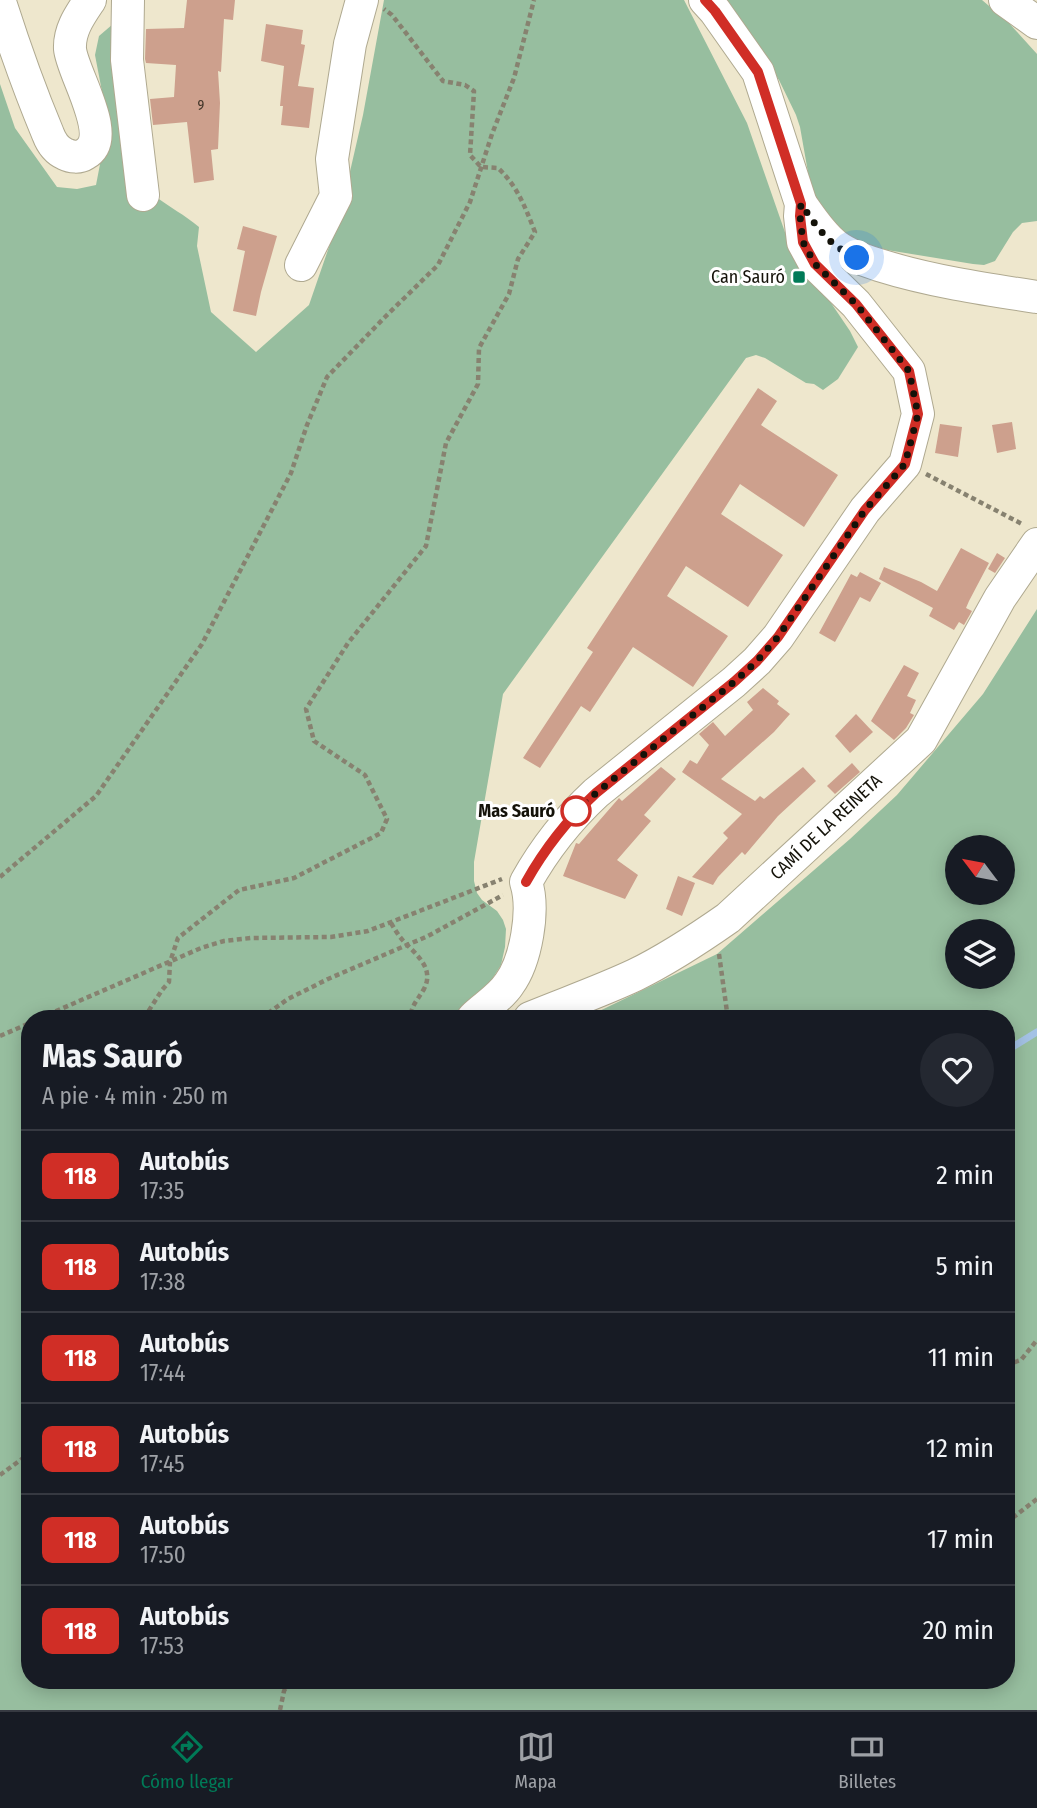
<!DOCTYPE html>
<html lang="es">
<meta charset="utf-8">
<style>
body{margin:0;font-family:"Fira Sans Condensed",sans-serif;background:#242831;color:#f1f3f6;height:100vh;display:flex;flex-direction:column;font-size:26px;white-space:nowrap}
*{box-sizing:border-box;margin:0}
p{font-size:23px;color:#9ea1a6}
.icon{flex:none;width:38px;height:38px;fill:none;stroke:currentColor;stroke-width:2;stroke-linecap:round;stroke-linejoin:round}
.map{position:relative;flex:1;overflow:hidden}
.panel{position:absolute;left:21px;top:1010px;width:994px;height:679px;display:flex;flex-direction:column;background:#171b24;border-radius:28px;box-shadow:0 4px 18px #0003}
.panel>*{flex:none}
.badge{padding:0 14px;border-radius:10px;font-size:24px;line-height:46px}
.needle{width:46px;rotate:302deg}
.controls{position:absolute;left:945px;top:835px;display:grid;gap:14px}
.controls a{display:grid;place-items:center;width:70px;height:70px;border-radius:50%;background:#171b24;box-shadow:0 4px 18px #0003;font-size:35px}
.you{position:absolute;width:35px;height:35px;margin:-18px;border:5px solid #fff;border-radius:50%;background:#1a73e8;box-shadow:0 0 0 10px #1a73e833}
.map>.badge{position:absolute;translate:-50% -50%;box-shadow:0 0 0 4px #fff}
.round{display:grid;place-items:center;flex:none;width:74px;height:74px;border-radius:37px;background:#242831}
.overview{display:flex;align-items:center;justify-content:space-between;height:119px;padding:0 21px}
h1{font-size:33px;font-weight:700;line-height:52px}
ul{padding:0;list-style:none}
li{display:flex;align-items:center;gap:21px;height:91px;padding:0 21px;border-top:2px solid #363941}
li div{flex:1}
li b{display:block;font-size:26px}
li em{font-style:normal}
li .badge{min-width:77px;font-weight:700;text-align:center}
.tabs{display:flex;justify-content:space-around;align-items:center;height:98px;border-top:2px solid #363941;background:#171b24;font-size:19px;color:#9ea1a6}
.tabs a{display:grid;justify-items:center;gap:4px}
.tabs .selected{color:#007a57}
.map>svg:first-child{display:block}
.forest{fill:#97be9f;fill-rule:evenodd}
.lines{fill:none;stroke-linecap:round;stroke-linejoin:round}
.stream{stroke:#a4c2e5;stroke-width:7}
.building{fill:#cda08d}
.minor-casing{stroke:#afa990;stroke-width:34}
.path{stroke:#878270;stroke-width:4.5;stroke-dasharray:5 3.5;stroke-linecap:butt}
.minor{stroke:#fff;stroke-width:32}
.line-casing{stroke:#fff;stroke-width:16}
.line{stroke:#d02e26;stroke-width:10}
.walk{stroke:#141209;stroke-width:7;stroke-dasharray:0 12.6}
.poi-dot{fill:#007a57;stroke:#fff;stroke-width:2.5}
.stop-dot{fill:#fff;stroke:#d02e26;stroke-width:3.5}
.labels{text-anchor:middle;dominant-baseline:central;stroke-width:6;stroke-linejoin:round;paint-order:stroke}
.number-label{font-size:14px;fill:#42362a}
.poi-label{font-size:18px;fill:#141209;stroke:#fff;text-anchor:end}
.stop-label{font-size:18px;font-weight:bold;fill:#141209;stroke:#fff;text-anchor:end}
.street-label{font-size:18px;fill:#141209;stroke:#fff}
</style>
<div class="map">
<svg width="1037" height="1710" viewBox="0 0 1037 1710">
<rect width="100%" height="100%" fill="#eee7cd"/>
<!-- forest -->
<g class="forest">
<path d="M384,0H684L747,123L787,238L850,331L858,347L838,379L823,390L814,384L806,383L765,358L756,355L746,358L503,694L474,862V881L477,893L482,900L497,911L503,920L506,929L505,947L501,965L491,981L462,1018H30V1680H1006V1018H585L717,954L850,839L897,795L983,694L1037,609V1710H0V84L15,128L57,187L77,189L96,185L108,123L95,55L99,36L113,24L155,196C169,207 185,215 199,227L197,246L211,312L256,352L309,305L340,215L363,115ZM957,847H1003V892H957ZM957,931H1003V976H957Z"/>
<path d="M722,0H982L1008,22L1037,54V221L1022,223L1013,232L995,261L984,265L973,264L887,250L847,238L812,195L800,127L796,115L779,80Z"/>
</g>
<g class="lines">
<!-- stream -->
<path class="stream" d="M1006,1051L1037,1032"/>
</g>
<!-- building -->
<g class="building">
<path d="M187,0H235L233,20L224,19L221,72L218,71L220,103L218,149L211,150L214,180L194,183L187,122L153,125L150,99L174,97L176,65L146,63L145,59L146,29L184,28Z"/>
<path d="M266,24L303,30L301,44L305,45L298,86L314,88L309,128L281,125L283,106H280L284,66L261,61Z"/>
<path d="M243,226L277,236L261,292L256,316L233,311L245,251L237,249Z"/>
<path d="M758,388L777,401L761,425L838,475L804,527L740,484L721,514L783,555L748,607L686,566L667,596L728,636L693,687L633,647L590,712L581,706L540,768L523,758L593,652L587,648Z"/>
<path d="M1012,422L1016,449L997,453L992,425Z"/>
<path d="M940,424L962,427L958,457L935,453Z"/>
<path d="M961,548L989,563L969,601L966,608L972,611L964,625L959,622L954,630L929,616L933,608L879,579L884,567L921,582L937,591Z"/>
<path d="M997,553L1005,558L995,573L988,569Z"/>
<path d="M860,572L881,583L870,602L860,597L835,642L819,633L851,574L857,577Z"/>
<path d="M904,665L919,673L907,696L916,700L910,713L914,715L906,728L894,740L871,721Z"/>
<path d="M763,688L779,701L777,704L790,714L774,732L721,779L755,801L760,796L764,799L803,767L816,781L778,816L745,855L742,852L718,877L713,885L692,877L728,838L723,833L742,814L682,772L690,760L697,764L709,745L699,734L713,722L725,736L753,710L747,702Z"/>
<path d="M856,714L873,732L850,753L835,736Z"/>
<path d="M852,763L860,772L835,794L827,786Z"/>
<path d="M661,767L676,779L644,815L651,821L617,860L638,875L625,899L563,876L576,843L579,844L619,798L622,801Z"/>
<path d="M678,876L695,883L682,916L666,909Z"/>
</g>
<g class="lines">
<defs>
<g id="minor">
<path d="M128,0L127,60L143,195"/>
<path d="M1005,0L1037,23"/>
<path d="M0,2C14,46 30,91 48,134C51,142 56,150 65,154C71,157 79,158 85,154C115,138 72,73 70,49C69,30 80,15 90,0"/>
<path d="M801,204C811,218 821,234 835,245C848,255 864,260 879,265C930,281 984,289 1037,297"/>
<path d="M301,265L336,196L332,159L350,44L362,0"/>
<path d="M473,1018C484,1007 500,998 509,984C526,961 535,910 526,882C545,848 567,820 596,793L734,682L757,661L778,637L865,510L905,464L918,414L909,371L856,304L815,264L803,242L800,216L801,204L758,72L715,11L705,0"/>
<path d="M530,1018C564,1004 601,991 635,975C668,959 698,939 728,918L921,740L1000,598L1037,544"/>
</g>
</defs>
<!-- minor casing -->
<use href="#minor" class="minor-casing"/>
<!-- path -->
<g class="path">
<path d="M926,474L1024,525"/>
<path d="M0,877L96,796L202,644L291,473L307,425L327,377L385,317L438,265L470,202L492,134L514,78L534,0"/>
<path d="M391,923C394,928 397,933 400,937C412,952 436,966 424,989C417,1001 412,1004 410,1018"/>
<path d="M719,954L727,1012L726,1018"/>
<path d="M40,1018L201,948L224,941L251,938L331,937L368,931L502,879"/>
<path d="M144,1018L162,990L169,982L170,962L178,938L239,890L294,878L381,833L387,819L365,775L314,741L306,709L348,643L426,546L446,443L478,384L479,348L509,294L518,259L535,232C525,207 518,187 498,168L481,167L470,155L474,91L465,85L443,81L392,15L384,9"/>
<path d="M261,1018L288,999L328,979L428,936L503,895"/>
<path d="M0,1036L30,1023"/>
<path d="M1006,1365L1021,1360L1037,1340"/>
<path d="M0,1475L26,1456L30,1446"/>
<path d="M1006,1523L1037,1499"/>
<path d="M280,1710L284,1691L290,1680"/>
</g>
<!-- minor -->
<use href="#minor" class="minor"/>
</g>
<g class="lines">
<defs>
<path id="line" d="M526,882C545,848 567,820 596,793L734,682L757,661L778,637L865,510L905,464L918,414L909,371L856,304L815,264L803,242L800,216L801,204L758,72L715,11L705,0"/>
</defs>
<!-- line casing -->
<use href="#line" class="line-casing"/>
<!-- line -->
<use href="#line" class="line"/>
<!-- walk -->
<path class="walk" d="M576,811L596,793L734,682L757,661L778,637L865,510L905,464L918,414L909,371L856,304L815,264L803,242L800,216L801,204L818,228L835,246L857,258"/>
</g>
<!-- markers -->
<rect class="poi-dot" x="792" y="270" width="14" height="14" rx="3.5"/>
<circle class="stop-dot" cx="576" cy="811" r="14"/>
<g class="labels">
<!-- number labels -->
<g class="number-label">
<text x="201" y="105">9</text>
</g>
<!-- poi labels -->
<g class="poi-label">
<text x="785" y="277">Can Sauró</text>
</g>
<!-- stop labels -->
<g class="stop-label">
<text x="555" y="811">Mas Sauró</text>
</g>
<!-- street labels -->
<g class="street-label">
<text transform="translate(826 827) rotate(-43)">CAMÍ DE LA REINETA</text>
</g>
</g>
</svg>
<div class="controls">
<a><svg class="needle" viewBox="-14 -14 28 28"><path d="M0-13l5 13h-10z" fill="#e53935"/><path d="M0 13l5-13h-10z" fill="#9ea1a6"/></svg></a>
<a><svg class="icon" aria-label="layers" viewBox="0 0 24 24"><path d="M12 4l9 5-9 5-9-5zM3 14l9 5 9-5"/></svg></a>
</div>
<div class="you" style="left:857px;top:258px"></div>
<section class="panel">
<div class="overview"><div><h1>Mas Sauró</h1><p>A pie · 4 min · 250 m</p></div><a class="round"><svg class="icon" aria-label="heart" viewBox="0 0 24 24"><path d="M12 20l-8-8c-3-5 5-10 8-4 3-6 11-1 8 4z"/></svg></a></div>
<ul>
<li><span class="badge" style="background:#d02e26;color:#fff">118</span><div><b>Autobús</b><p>17:35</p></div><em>2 min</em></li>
<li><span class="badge" style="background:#d02e26;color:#fff">118</span><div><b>Autobús</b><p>17:38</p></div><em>5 min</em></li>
<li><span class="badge" style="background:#d02e26;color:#fff">118</span><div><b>Autobús</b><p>17:44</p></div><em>11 min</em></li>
<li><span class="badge" style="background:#d02e26;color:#fff">118</span><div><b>Autobús</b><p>17:45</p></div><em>12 min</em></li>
<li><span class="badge" style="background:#d02e26;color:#fff">118</span><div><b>Autobús</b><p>17:50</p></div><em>17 min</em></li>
<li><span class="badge" style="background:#d02e26;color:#fff">118</span><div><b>Autobús</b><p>17:53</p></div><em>20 min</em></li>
</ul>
</section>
</div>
<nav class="tabs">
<a class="selected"><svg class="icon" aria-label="directions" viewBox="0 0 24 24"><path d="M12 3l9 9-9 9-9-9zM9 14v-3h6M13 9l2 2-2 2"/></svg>Cómo llegar</a>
<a><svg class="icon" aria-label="map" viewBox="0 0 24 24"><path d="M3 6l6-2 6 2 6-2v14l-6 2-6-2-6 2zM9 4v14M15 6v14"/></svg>Mapa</a>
<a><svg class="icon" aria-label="tickets" viewBox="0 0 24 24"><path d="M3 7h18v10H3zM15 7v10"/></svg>Billetes</a>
</nav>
